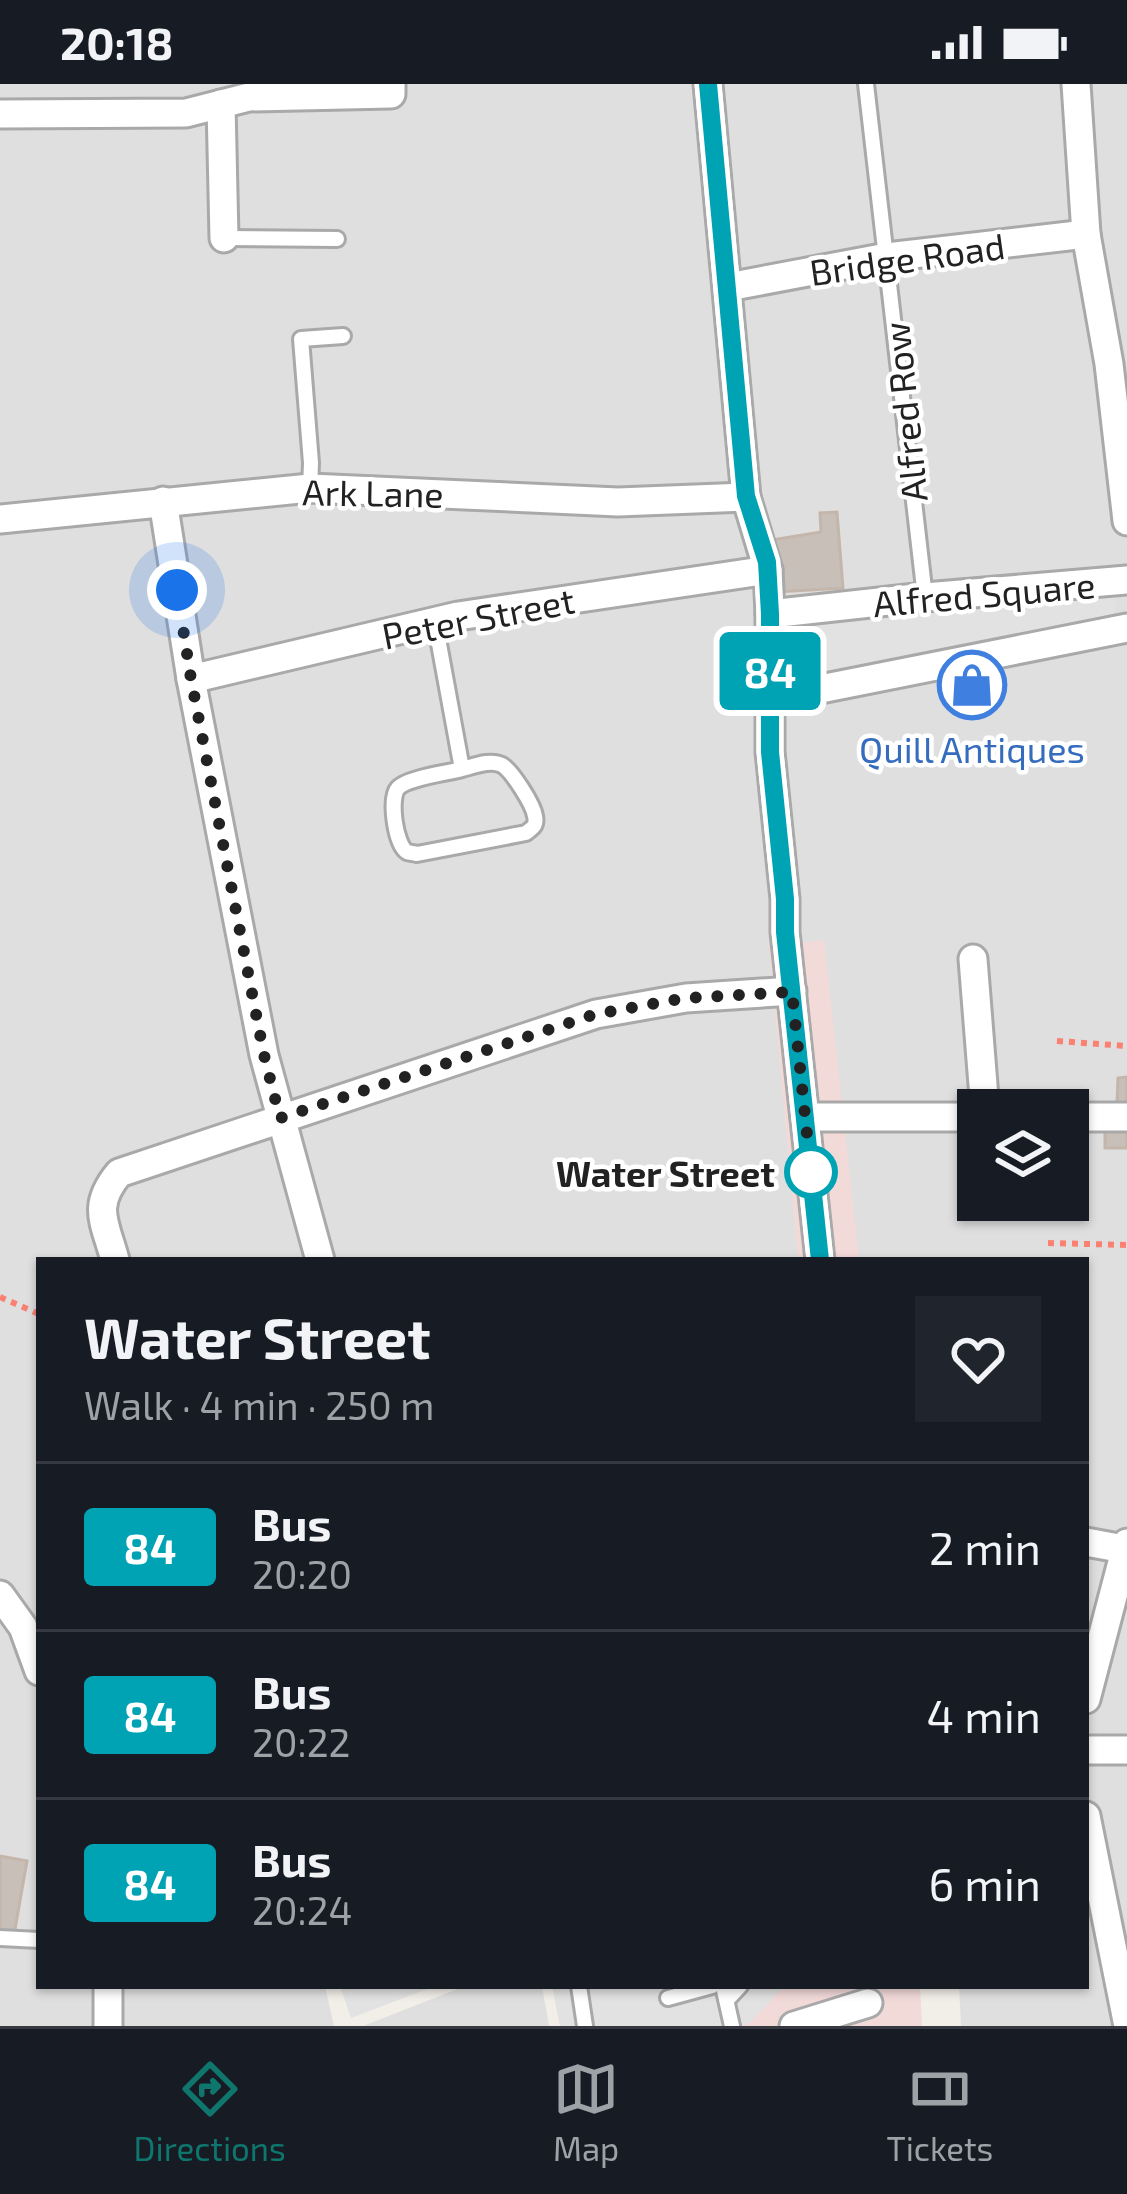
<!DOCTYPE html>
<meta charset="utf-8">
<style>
body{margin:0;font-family:"Exo 2",sans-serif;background:#20242c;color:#f1f3f6;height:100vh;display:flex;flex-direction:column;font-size:45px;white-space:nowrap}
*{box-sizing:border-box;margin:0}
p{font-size:39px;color:#9ea1a6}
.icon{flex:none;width:66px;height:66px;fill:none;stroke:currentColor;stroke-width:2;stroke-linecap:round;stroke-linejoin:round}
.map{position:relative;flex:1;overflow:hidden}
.side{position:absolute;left:36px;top:1173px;width:1053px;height:732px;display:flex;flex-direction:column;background:#171b24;border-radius:0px;box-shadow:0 3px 9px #0004}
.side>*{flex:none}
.badge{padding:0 24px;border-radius:9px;font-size:42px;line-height:78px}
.controls{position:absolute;left:957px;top:1005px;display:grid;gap:24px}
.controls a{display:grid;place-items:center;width:132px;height:132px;border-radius:0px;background:#171b24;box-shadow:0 3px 9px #0004;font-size:60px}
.you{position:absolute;width:60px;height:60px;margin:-30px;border:9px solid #fff;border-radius:50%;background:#1a73e8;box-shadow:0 0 0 18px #1a73e833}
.map>.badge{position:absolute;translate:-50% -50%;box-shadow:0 0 0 6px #fff}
.round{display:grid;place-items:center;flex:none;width:126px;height:126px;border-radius:0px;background:#20242c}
.headline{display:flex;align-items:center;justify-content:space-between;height:204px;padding:0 48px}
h1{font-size:57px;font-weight:700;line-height:90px}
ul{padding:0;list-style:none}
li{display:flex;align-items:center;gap:36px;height:168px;padding:0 48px;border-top:3px solid #363941}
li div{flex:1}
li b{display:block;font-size:45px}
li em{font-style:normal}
li .badge{min-width:132px;font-weight:700;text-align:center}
.status{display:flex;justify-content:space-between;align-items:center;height:84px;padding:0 60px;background:#171b24;direction:ltr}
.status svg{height:33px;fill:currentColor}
.tab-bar{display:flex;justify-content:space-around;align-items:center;height:168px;border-top:3px solid #363941;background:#171b24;font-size:33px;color:#9ea1a6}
.tab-bar a{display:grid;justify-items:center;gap:6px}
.tab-bar .current{color:#0f766e}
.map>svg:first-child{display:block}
.residential{fill:#e0dfdf;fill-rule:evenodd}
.commercial{fill:#f2dad9}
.parking{fill:#e2e2e2}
.building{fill:#c7bfb8;stroke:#c4b6ab;stroke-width:3}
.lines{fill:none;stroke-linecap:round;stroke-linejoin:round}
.lane-casing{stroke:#a9a9a9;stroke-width:20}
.street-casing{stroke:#a9a9a9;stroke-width:33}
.path{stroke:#fa8072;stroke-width:6;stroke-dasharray:6 6;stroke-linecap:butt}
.lane{stroke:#fff;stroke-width:14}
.street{stroke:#fff;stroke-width:27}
.line-casing{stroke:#fff;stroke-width:27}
.line{stroke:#00a3b4;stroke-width:18}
.walk{stroke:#222;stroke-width:12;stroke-dasharray:0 21.6}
.stop-dot{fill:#fff;stroke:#00a3b4;stroke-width:6}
.labels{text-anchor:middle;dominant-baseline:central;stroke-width:9;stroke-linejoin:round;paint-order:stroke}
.street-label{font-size:36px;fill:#222;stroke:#fff}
.shop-label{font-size:36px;fill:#366cbe;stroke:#fff}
.stop-label{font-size:36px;font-weight:bold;fill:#222;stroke:#fff;text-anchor:end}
</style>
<div class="status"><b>20:18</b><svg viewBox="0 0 49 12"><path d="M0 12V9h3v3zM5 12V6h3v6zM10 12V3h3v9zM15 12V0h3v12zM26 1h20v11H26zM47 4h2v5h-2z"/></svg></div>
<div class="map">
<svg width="1127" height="1942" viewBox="0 0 1127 1942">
<rect width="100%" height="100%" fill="#f2efe9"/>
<!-- residential -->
<g class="residential">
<path d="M0,0H1127V1942H961L959,1902H1086V1176H39V1902H325L334,1942H0ZM978,1026H1068V1116H978Z"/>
<path d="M465,1902H542L549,1942H363Z"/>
</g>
<!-- commercial -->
<g class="commercial">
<path d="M824,856L859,1176H798L769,862Z"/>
<path d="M552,1902H920L922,1942H560Z"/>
</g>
<!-- parking -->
<g class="parking">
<path d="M1116,510L1115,541L796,597L795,542Z"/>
<path d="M340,1902H435L351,1934Z"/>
<path d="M552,1902H784L751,1938L740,1942H560Z"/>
</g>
<!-- building -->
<g class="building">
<path d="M837,428L843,504L777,508L772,456L821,448L820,429Z"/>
<path d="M1127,993V1019H1117L1118,994Z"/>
<path d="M1127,1042V1064H1105V1043Z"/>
<path d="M0,1772L27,1777L14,1851L0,1849Z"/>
</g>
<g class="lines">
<defs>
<g id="lane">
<path d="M866,0L925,513"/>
<path d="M224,154L337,155"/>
<path d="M310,404L311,379L301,255L343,252"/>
<path d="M435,538L462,685C447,689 407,694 398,704C389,714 395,760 407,768C410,769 414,769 417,770L526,749C533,743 537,742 535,732C533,720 512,687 502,681C490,675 474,682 462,685"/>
<path d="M0,1854L39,1856"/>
<path d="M579,1902L585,1942"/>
<path d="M723,1902L732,1942"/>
<path d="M668,1914L712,1902"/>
<path d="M727,1916L740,1902"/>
</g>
<g id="street">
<path d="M708,0L746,413L768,486L770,530V668L785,815V848L820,1176"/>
<path d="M1076,0L1086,150L1109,280L1127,437"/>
<path d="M221,20L224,154"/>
<path d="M0,30L186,29L249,13L391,10V0"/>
<path d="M728,203L887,173L1086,150"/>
<path d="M163,417L191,595L264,971L320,1176"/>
<path d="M0,435L310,404L618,418L746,413"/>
<path d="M770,530L925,513L1127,496"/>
<path d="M191,595L458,532L768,486"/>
<path d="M770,615L1127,544"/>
<path d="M973,875L985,1026"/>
<path d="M805,1033H978"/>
<path d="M1068,1033H1127"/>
<path d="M115,1176C105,1138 91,1123 119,1089L596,930L686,914L792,907"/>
<path d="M1086,1458L1124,1465"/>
<path d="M0,1511L23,1543L39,1587"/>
<path d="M1086,1615L1127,1459"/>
<path d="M1086,1666H1127"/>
<path d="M1086,1732L1127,1937"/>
<path d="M108,1902V1942"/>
<path d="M794,1942L868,1919"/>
</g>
</defs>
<!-- lane casing -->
<use href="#lane" class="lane-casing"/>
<!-- street casing -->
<use href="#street" class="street-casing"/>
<!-- path -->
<g class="path">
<path d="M1057,957L1127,962"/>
<path d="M1048,1159L1127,1161"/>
<path d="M0,1213L39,1230"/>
</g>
<!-- lane -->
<use href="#lane" class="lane"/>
<!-- street -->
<use href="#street" class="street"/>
</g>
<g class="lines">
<defs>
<path id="line" d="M708,0L746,412L767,478L770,530V668L785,815V848L820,1176"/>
</defs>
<!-- line casing -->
<use href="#line" class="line-casing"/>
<!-- line -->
<use href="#line" class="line"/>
<!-- walk -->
<path class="walk" d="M177,506L191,595L264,971L280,1034L596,930L686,914L792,908L811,1088"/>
</g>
<!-- icons -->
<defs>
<symbol id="shop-ring" viewBox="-11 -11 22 22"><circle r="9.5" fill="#fff" stroke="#3f7fe0" stroke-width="1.5"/><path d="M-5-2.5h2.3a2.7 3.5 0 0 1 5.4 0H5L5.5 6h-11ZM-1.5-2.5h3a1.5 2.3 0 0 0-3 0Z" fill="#3f7fe0"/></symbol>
</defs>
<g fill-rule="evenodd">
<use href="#shop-ring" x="934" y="563" width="76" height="76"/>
</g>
<!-- markers -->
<circle class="stop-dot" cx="811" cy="1088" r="24"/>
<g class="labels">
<!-- street labels -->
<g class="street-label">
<text transform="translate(907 174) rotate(-8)">Bridge Road</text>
<text transform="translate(904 328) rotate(-96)">Alfred Row</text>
<text transform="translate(373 408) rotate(1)">Ark Lane</text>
<text transform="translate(984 509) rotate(-5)">Alfred Square</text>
<text transform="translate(478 533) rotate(-11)">Peter Street</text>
</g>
<!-- shop labels -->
<g class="shop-label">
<text x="972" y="664">Quill Antiques</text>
</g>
<!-- stop labels -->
<g class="stop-label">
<text x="775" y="1088">Water Street</text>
</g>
</g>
</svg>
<div class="controls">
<a><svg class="icon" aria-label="layers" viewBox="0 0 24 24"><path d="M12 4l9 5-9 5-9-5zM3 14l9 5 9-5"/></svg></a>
</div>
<div class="you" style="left:177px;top:506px"></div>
<b class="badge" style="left:770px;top:587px;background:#00a3b4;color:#fff">84</b>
<section class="side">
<div class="headline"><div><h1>Water Street</h1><p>Walk · 4 min · 250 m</p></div><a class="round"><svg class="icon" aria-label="heart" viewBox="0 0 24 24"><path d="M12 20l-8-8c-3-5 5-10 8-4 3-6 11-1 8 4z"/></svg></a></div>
<ul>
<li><span class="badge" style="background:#00a3b4;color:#fff">84</span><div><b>Bus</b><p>20:20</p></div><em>2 min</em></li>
<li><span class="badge" style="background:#00a3b4;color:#fff">84</span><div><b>Bus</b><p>20:22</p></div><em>4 min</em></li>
<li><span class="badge" style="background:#00a3b4;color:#fff">84</span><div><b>Bus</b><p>20:24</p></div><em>6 min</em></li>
</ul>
</section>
</div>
<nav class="tab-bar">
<a class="current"><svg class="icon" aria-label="directions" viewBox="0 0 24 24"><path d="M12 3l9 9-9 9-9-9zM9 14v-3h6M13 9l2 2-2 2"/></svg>Directions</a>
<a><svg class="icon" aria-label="map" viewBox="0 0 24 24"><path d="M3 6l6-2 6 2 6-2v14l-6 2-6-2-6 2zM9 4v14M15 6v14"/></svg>Map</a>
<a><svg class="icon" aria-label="tickets" viewBox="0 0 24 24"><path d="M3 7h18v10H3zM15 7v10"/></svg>Tickets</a>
</nav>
